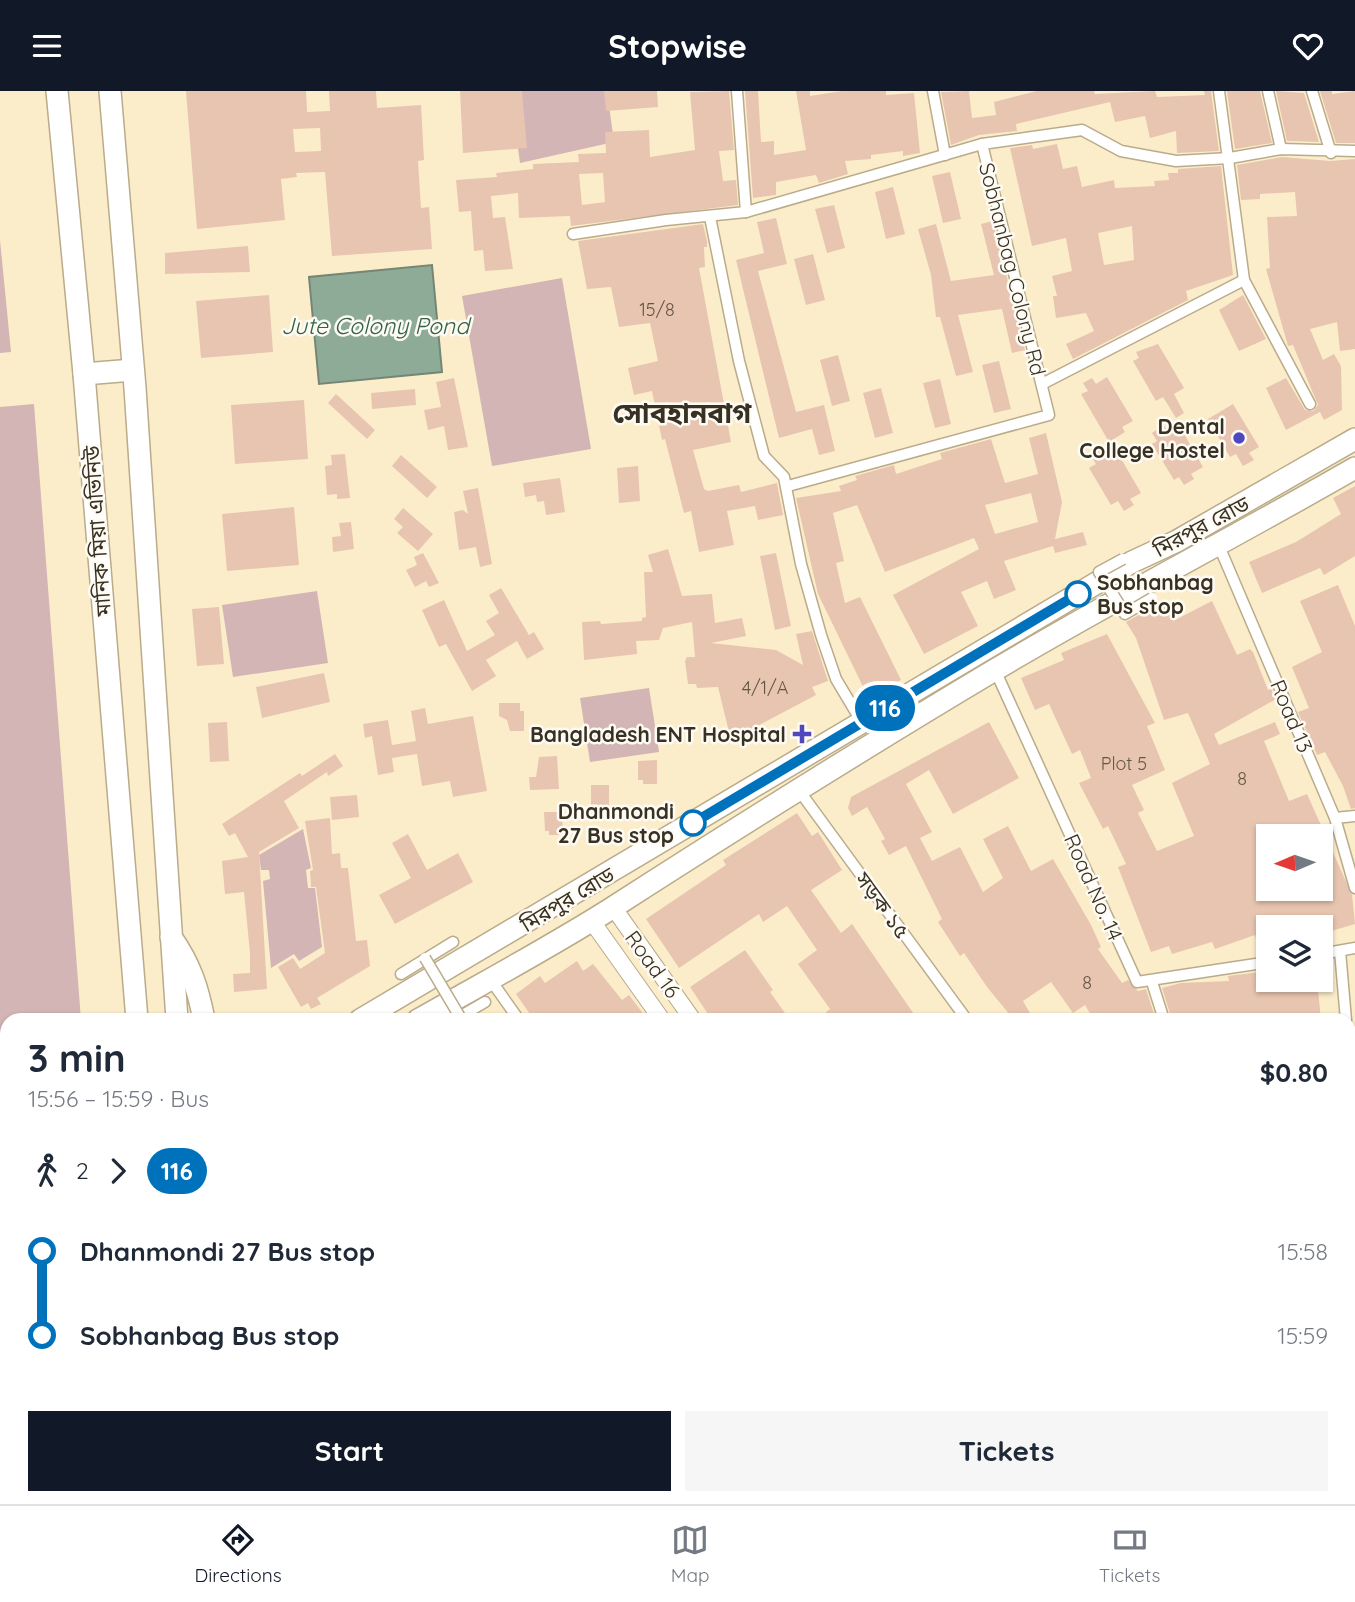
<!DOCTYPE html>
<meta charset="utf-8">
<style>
body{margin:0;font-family:Quicksand,"Noto Sans Bengali",sans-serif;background:#f6f6f7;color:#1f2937;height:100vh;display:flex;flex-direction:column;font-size:26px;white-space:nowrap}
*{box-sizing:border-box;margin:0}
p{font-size:23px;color:#747a83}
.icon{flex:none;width:38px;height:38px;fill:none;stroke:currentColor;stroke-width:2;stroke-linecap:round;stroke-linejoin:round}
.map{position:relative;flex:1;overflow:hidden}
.details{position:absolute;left:0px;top:922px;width:1356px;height:492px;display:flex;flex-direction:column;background:#fff;border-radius:21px 21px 0 0;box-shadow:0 2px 5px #0004}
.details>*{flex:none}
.badge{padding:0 14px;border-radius:23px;font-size:24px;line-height:46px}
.needle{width:46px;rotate:268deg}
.controls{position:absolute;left:1256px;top:733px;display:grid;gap:14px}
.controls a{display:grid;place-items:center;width:77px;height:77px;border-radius:0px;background:#fff;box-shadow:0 2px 5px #0004;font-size:35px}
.map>.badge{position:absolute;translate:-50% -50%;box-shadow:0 0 0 4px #fff}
.legs{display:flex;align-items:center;gap:10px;height:77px;padding:0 28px;font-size:23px}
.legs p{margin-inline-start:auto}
.overview{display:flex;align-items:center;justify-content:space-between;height:119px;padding:0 28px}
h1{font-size:38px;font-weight:700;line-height:52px}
.cta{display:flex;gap:14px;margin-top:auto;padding:14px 28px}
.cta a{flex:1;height:80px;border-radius:0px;background:#111827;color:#fff;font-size:28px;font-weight:700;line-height:80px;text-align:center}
.cta a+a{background:#f6f6f7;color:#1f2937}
ul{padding:0 28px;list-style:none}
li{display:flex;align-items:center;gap:24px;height:84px;font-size:26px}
li i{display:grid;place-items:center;width:10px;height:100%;margin:0 9px;background:currentColor}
li i::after{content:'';width:18px;height:18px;margin:-9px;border:5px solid;border-radius:50%;background:#fff}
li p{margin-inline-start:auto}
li:first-child i{background:linear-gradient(#0000 50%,currentColor 0)}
li:last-child i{background:linear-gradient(currentColor 50%,#0000 0)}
header{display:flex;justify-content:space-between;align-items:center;height:91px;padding:0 28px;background:#111827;color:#fff;font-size:32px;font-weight:700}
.dock{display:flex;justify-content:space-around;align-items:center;height:98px;border-top:2px solid #e0e1e3;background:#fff;font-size:19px;color:#747a83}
.dock a{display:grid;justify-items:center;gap:4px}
.dock .active{color:#111827}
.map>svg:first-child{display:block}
.green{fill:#d2b5b4}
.water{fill:#8eab97;stroke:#748674;stroke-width:2}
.building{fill:#e8c5b0;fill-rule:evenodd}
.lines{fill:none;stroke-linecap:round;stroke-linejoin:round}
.street-casing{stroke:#baab8a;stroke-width:13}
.secondary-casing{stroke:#baab8a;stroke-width:18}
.highway-casing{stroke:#baab8a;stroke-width:24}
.street{stroke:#fff;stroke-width:10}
.secondary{stroke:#fff;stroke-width:16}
.highway{stroke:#fff;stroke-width:21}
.street-bridge-casing{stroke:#baab8a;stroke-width:13;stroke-linecap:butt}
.street-bridge{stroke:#fff;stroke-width:10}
.line-1-casing{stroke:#fff;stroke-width:16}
.line-1{stroke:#0072bc;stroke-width:10}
.poi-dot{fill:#4f47bd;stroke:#fefbf4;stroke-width:2.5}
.stop-1-dot{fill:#fff;stroke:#0072bc;stroke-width:3.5}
.labels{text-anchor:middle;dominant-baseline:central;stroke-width:5;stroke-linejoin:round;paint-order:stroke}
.number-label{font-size:18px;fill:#635646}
.street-label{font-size:21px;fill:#373123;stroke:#fefbf4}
.poi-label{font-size:21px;font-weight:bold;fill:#373123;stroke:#fefbf4;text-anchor:end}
.stop-label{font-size:21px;font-weight:bold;fill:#373123;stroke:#fefbf4;text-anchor:start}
.water-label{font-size:23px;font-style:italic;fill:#326345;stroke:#fefbf4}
.district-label{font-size:28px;font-weight:bold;fill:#373123;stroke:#fefbf4}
</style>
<header><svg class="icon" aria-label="menu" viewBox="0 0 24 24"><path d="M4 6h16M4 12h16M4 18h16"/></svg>Stopwise<svg class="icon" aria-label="heart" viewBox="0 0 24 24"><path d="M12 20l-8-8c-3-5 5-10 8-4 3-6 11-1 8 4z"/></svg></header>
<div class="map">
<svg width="1355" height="1413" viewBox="0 0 1355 1413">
<rect width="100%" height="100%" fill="#fcedca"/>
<!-- green -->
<g class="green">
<path d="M510,0H607L614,51L520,72Z"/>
<path d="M0,149L11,261L0,262Z"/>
<path d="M562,187L591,358L492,375L462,205Z"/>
<path d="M34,313L81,929H7V1121L0,1125V316Z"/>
<path d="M317,500L328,572L233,586L222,514Z"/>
<path d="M649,597L659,661L590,671L580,607Z"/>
<path d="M303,738L311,777L306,779L308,797H315L322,856L299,870L294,863L271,877L263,790L270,788L269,779H261L259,764Z"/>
<path d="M84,1407H221L222,1413H87Z"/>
</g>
<!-- water -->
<g class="water">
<path d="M432,174L442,281L319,293L309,186Z"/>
<path d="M1355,1406V1413H1235Z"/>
</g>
<!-- building -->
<g class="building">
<path d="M186,0H306L307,21L330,20L329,0H376L377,17L421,14L424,69L418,70L421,117L429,116L432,158L332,165L325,81L296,82L297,86L281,88L285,129L197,138ZM320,37L321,60L295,61L293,38Z"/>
<path d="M460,0H522L527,57L463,62Z"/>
<path d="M604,0H657L658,16L606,20Z"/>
<path d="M729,0L734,59L719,60L723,90L736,89L738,114L571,135L570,125L519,127L518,102L491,105L493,127L505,126L513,178L485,180L483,159L474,160L471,120L459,121L456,89L497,86L496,82L533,78V73L579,71L578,63L606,62L605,41L649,39L650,66L695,59L690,1ZM603,82L605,111L582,114L579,83Z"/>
<path d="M745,0H758L761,51L774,50V64L806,59L796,0H810V5L842,0H886V4L914,2L920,62L903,65V60L871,64V68L845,70L848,83L819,92L816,84L776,91V104L753,107Z"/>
<path d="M969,0L972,27L996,24L994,11L1037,0H1094L1095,3L1155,0L1157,6L1205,4L1204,0H1211L1219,60L1177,62L1176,40L1150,47L1145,25L1115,31L1110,11L1016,33L1017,40L979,44L951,54L941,1Z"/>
<path d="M1227,0H1260L1272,52L1235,58Z"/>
<path d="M1276,0L1304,2L1319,51L1287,50Z"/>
<path d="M1320,0H1332V3L1355,0V52H1336Z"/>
<path d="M1057,53L1063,78L1077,75L1082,96L1114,89L1115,97L1155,95L1154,90L1169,89L1168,82H1178V78L1221,75L1233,184L1186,200L1188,209L1073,268L1066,253L1094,240L1086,222L1056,227L1053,205H1057L1052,185L1072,180L1066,147L1032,155L1010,57L1032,54L1033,58ZM1132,135L1134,169L1104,174L1098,142Z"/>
<path d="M1282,66L1330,70L1355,68V258L1340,260L1337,231L1310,238L1323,269L1334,263L1341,275L1342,319L1324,329L1320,321L1286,339L1266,297L1286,287L1305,319L1313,320L1318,314L1293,254L1288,255L1266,178L1270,177L1267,126L1297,125L1295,101L1260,103V108L1241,109L1237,74Z"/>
<path d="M950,81L961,128L943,132L932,85Z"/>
<path d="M893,96L905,143L886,148L875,101Z"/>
<path d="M834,114L845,157L827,162L815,118Z"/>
<path d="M776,127L787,173L758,180L796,321L824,314L835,360L819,364L812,338L779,347L736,169L764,162L757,131Z"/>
<path d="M993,130L1025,259L1012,262L1002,218L958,224L973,281L956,285L940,226H936L931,184L918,138L936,133L951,190L994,184L981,133Z"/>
<path d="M703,133L707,150V156H704L705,176L699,177L731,351L693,359L704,398L708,400L739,394L741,401L777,392L783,424L758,429L755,415L727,420L734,454L699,461L691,420L684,422L665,348L662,349L652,300L634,304L628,277L658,270L650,232L619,236L611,196L587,198L578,150Z"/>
<path d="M248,155L250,181L165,183V162Z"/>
<path d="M813,163L825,209L806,214L794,168Z"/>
<path d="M269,204L273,261L201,267L196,210Z"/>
<path d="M1243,204L1266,248L1239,260L1219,219Z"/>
<path d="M1158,253L1184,297L1174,303L1184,322L1176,327L1163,306L1156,310L1133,270L1139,267L1136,261Z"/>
<path d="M838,264L850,310L832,315L820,269Z"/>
<path d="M999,270L1011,318L994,322L982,274Z"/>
<path d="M1107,286L1133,330L1122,336L1125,341L1109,351L1081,303L1088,300L1083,292L1092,287L1096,293Z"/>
<path d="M454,287L468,356L448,359L444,335L428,339L424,319L441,316L436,291Z"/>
<path d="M940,288L951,333L935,337L923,292Z"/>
<path d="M881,297L893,342L875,347L863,302Z"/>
<path d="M415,298L416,314L372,318L371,302Z"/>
<path d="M336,303L375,339L367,348L328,312Z"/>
<path d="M304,309L308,368L235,373L231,314Z"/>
<path d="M1233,313L1259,356L1249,362L1254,369L1243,375L1236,363L1230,366L1208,328Z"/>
<path d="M1164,334L1168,341L1179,334L1203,376L1191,383L1194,388L1184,394L1179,386L1174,389L1152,353L1157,350L1152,342Z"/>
<path d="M1046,342L1062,411L1055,448L1083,441L1087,454L1055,462L1053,455L1004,470L1016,499L994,508L987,490L961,501L978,535L924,563L893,504L979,458L974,447L885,481L857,414L833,422L844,470L836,472L845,512L860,506L901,589L868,606L818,503L796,407L841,400L839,395L857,389L855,385L894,374L896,383L942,368L940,362L991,348L1005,392L1038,383L1029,347ZM1031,402L1038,431L995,443L985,414Z"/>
<path d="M1112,352L1141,402L1130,408L1134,414L1124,420L1118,410L1111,414L1089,377L1096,373L1091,365Z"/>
<path d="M345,363L350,407L337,408V403L327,404L325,375L332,374L331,364Z"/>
<path d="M401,364L437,396L427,407L392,375Z"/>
<path d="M638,375L640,410L619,412L617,377Z"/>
<path d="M560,387L565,421L546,424L544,410L537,411L536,404L525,406L523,392Z"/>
<path d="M1355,395V465L1324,484L1320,477L1262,502L1249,471L1296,451L1341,423L1333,407Z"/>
<path d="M478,397L492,473L480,476L476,456L459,459L454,421L463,419L468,423L463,400Z"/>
<path d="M294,416L299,474L227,480L222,423Z"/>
<path d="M403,417L433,443L418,460L397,442L403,436L394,428Z"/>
<path d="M351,431L354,458L333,461L332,446L341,445L339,432Z"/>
<path d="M668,458L682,505L712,503L715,532L742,527L746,545L711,552L776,559L803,574L796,543L812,540L828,590L812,596L816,604L731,649L718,596L697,597L696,593H688L685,570L687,566H695L692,531L663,537L659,549L636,550L637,563L584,569L582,531L600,530L601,533L642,530V527L646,526L644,481H653L648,464Z"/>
<path d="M423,462L439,492L429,496L426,490L415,496L406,479L417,474L414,466Z"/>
<path d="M776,462L791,535L775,539L760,465Z"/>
<path d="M1338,494L1355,535V717L1351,718L1343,695L1325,661L1317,664L1298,621L1309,617L1292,576L1322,561L1300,510Z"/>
<path d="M501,497L529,544L534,541L544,558L527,568L517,550L486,569L496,585L472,600L446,553L439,556L422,519L444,509L467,560L495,544L486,530L499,522L489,504Z"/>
<path d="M1166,509L1175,529L1212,510L1237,564L1250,558L1253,561L1268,599L1271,598L1276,608L1214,643L1219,654L1275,631L1280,643L1264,650L1289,710L1307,703L1352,804L1355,833L1321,843V836H1269V852L1258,855L1255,844L1215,858L1212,851L1172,863L1169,855L1151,861L1118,776L1126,773L1108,735L1103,738L1079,692L1091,687L1080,659L1072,663L1049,613L1035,619L1021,587L1064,569L1061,562L1107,543L1155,632L1147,635L1165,679L1132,694L1144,719L1138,722L1157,760L1194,745L1172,692L1210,673L1188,622L1164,629L1136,547L1126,531ZM1269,746H1321V798H1269Z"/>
<path d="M219,516L224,573L197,575L192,518Z"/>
<path d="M324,582L330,611L262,627L256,596Z"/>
<path d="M499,612H520V620H524V640H510L507,629L499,625Z"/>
<path d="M425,617L428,633L473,625L487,700L453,706L450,690L422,695L417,663L392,667L394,681L378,684L372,645L365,647L363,633L388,629L392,654L416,650L411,620Z"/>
<path d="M227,631L229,670L210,671L208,632Z"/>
<path d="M989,631L1019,687L953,723L929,679L906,693L932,741L920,747L932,770L960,756L983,801L1003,787L983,748L1008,735L1031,780L1053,768L1091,834L1101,856L1098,858L1122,892L1128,889L1138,900L1146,898L1156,929H1094L1085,914L1073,922L1051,891L1023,910L1034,929H1014L987,896L964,862L960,865L938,831L942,828L906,755L889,764L881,750L885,748L867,716L852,725L848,717L851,706Z"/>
<path d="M335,663L343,675L328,685L327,681L284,710L299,737L259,761L267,898L234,901L233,883L250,882V862L244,801L225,803L222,770L248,766L235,742L229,745L222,733L300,682L302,685Z"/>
<path d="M557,665L559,698L530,699L529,686H536L539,666Z"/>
<path d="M657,669V693H643V689H638V670Z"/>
<path d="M591,694H609V717L595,718V713L591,714Z"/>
<path d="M357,704L359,726L332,729L330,706Z"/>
<path d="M544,721H562L563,744H549V740H545Z"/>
<path d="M797,722L812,745L818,741L842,779L811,799L841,842L852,833L918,929H832L826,921L830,918L798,873L817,859L787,815L763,831L759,823L679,877L646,828L726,774L723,769Z"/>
<path d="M330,727L332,763L340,762L341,777H348L356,850L367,849L370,875L317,907L321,913L311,918L308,912L301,916L278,876L293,867L300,878L325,862L316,796H311L310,780L313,779L305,730Z"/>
<path d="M408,743L427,779L458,762L473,791L395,833L379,804L411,787L392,752Z"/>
<path d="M745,859L773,899L770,901L790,929H712L690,896Z"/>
<path d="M577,870L583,880L593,873L622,909L629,904L648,929H534L516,903L540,885L545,892Z"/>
<path d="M1268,880V889H1317L1321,929H1172L1162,897L1181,892L1229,890L1228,885Z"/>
</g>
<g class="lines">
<defs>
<g id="street">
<path d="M737,0L746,121"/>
<path d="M933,0L945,64"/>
<path d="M1268,0L1281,58"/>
<path d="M1312,0L1331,62"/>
<path d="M982,53L1082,39L1121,60L1176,70L1230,67L1281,58L1355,60"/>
<path d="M710,126L739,270L764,365L784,386L801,473L821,544L836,588L861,630"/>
<path d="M573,143L666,129L746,121L982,53L1049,324L788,395"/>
<path d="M1244,189L1310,313"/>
<path d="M1042,293L1244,189L1219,0"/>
<path d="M1219,455L1335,727L1355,797"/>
<path d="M995,579L1137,891L1269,871"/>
<path d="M798,698L967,929"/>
<path d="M1335,727L1355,725"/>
<path d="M1340,860L1346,929"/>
<path d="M1321,863L1355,857"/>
<path d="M401,883L453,851"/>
<path d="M490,888L519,929"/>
<path d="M1152,891L1164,929"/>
<path d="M454,929L485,911"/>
<path d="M1349,959L1355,1019"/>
<path d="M1349,1147H1355"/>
<path d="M0,1301L7,1298"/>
<path d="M1349,1330L1355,1329"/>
<path d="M0,1397L7,1394"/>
<path d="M71,1407L74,1413"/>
<path d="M234,1407V1413"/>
<path d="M669,1407L670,1413"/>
<path d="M864,1407L869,1413"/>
<path d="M476,1413L525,1407"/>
</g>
<g id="secondary">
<path d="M613,816L693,929"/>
<path d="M591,829L662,929"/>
<path d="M1004,1407L1009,1413"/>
<path d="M1037,1407L1042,1413"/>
</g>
<g id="highway">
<path d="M57,0L84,283L137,929"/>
<path d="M110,0L135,297L177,929"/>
<path d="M84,283L133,279"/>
<path d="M171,846C190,873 198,897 204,929"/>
<path d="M360,929L1132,471L1177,450L1355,348"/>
<path d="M418,929C483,892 549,857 612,817C738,736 864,657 993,580C1112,509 1235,446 1355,377"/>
<path d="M0,1144L7,1140"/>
<path d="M0,1176L7,1172"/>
</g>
</defs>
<!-- street casing -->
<use href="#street" class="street-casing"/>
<!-- secondary casing -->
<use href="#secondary" class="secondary-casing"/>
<!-- highway casing -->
<use href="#highway" class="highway-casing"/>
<!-- street -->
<use href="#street" class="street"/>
<!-- secondary -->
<use href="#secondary" class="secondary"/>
<!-- highway -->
<use href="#highway" class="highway"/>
<defs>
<g id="street-bridge">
<path d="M1123,468L1099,481L1125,523L1152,507"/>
<path d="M425,867L460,926"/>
</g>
</defs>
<!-- street-bridge casing -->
<use href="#street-bridge" class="street-bridge-casing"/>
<!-- street-bridge -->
<use href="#street-bridge" class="street-bridge"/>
</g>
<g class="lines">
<defs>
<path id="line-1" d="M693,732L1078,503"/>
</defs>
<!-- line-1 casing -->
<use href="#line-1" class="line-1-casing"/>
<!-- line-1 -->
<use href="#line-1" class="line-1"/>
</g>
<!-- markers -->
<g class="poi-dot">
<circle cx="1239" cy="347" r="7"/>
<path d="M798.5 632.5h7v7h7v7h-7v7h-7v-7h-7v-7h7z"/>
</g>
<g class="stop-1-dot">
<circle cx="1078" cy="503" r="12"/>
<circle cx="693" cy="732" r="12"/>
</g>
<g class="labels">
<!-- number labels -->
<g class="number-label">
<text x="657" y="218">15/8</text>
<text x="765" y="596">4/1/A</text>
<text x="1124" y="672">Plot 5</text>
<text x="1242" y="687">8</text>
<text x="1087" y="891">8</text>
</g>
<!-- street labels -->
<g class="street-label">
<text transform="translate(1013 178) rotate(76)">Sobhanbag Colony Rd</text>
<text transform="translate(1201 435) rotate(-28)">মিরপুর রোড</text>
<text transform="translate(97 440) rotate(-94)">মানিক মিয়া এভিনিউ</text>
<text transform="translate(1292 625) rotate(67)">Road 13</text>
<text transform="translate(1094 796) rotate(66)">Road No. 14</text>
<text transform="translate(567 808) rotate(-31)">মিরপুর রোড</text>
<text transform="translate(883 814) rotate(54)">সড়ক ১৫</text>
<text transform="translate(653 873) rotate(54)">Road 16</text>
</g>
<!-- poi labels -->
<g class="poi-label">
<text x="1225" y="335">Dental<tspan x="1225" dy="24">College Hostel</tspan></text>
<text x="786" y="643">Bangladesh ENT Hospital</text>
</g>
<!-- stop labels -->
<g class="stop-label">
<text x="1097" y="491">Sobhanbag<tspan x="1097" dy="24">Bus stop</tspan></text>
<text x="674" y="720" text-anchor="end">Dhanmondi<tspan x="674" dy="24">27 Bus stop</tspan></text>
</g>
<!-- water labels -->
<g class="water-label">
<text x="375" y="234">Jute Colony Pond</text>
</g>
<!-- district labels -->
<g class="district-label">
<text x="682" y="321">সোবহানবাগ</text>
</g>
</g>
</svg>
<div class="controls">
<a><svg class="needle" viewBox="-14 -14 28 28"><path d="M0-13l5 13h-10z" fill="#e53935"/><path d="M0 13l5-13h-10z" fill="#747a83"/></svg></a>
<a><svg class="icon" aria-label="layers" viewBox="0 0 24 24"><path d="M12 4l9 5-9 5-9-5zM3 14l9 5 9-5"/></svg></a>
</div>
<b class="badge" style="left:885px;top:617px;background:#0072bc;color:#fff">116</b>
<section class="details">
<div class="overview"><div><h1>3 min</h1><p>15:56 – 15:59 · Bus</p></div><b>$0.80</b></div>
<div class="legs"><svg class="icon" aria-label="walk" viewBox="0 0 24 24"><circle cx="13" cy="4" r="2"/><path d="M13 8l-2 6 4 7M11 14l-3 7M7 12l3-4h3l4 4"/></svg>2<svg class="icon" aria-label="forward" viewBox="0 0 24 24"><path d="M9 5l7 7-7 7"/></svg><b class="badge" style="background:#0072bc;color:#fff">116</b></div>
<ul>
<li><i style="color:#0072bc"></i><b>Dhanmondi 27 Bus stop</b><p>15:58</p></li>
<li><i style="color:#0072bc"></i><b>Sobhanbag Bus stop</b><p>15:59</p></li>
</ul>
<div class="cta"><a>Start</a><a>Tickets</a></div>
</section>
</div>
<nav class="dock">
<a class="active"><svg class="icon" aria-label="directions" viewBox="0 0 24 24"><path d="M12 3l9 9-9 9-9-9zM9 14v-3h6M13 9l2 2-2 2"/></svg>Directions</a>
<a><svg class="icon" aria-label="map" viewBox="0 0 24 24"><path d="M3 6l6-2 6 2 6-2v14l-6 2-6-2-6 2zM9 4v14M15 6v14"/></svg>Map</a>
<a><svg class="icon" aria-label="tickets" viewBox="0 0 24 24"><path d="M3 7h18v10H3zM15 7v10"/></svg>Tickets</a>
</nav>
